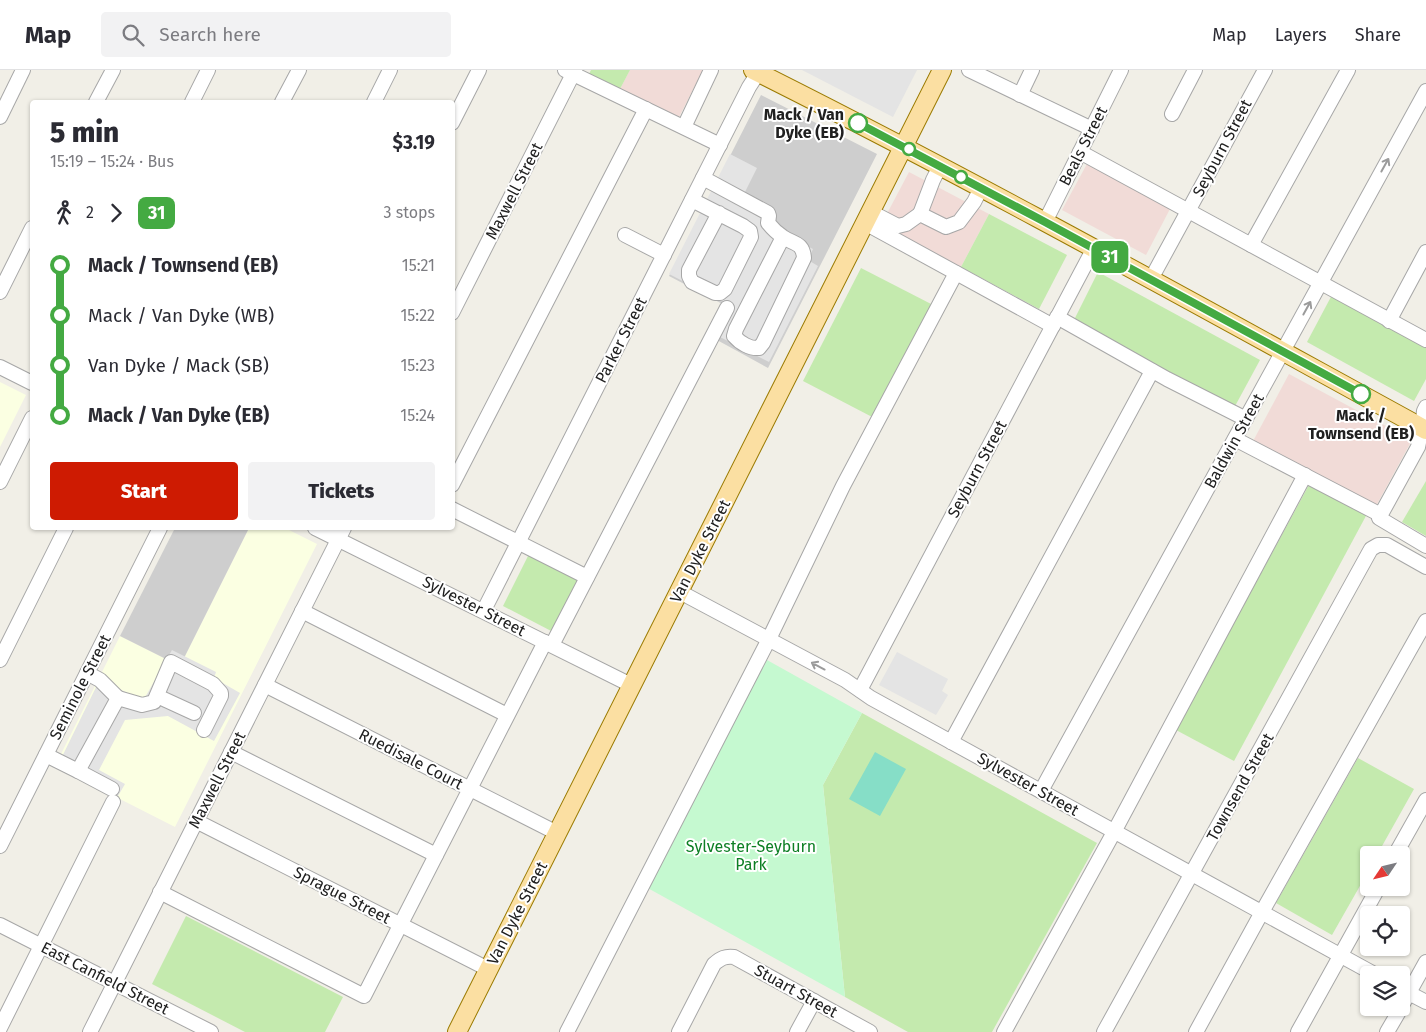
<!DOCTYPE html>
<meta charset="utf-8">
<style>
body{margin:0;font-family:"Fira Sans",sans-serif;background:#f2f2f3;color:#2b2b33;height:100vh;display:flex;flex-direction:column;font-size:19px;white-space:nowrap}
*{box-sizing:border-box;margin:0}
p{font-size:16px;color:#7c7c81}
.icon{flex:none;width:28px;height:28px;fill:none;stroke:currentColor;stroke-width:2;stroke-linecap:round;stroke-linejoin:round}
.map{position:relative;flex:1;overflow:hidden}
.side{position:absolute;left:30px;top:30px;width:425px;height:430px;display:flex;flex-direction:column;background:#fff;border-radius:5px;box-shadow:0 1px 4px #0004}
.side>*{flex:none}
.badge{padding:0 10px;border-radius:8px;font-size:18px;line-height:32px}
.needle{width:32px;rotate:235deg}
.tools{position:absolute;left:1360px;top:776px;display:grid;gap:10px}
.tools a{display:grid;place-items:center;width:50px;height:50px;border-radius:5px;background:#fff;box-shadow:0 1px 4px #0004;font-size:25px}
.map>.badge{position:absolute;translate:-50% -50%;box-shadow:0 0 0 2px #fff}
.legs{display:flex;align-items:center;gap:8px;height:55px;padding:0 20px;font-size:16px}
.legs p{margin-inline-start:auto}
.head{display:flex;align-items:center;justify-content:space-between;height:85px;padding:0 20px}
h1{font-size:28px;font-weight:800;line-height:38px}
.primary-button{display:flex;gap:10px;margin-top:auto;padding:10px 20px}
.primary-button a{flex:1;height:58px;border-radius:5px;background:#ce1b02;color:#fff;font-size:20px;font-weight:800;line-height:58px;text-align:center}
.primary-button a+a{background:#f2f2f3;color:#2b2b33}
ul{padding:0 20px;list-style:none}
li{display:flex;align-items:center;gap:18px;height:50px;font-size:19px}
li i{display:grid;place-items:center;width:8px;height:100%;margin:0 6px;background:currentColor}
li i::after{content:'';width:12px;height:12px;margin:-6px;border:4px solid;border-radius:50%;background:#fff}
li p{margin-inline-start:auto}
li:first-child i{background:linear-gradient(#0000 50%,currentColor 0)}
li:last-child i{background:linear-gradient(currentColor 50%,#0000 0)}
header{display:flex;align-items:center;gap:30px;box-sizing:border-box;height:70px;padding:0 25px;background:#fff;border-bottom:1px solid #e1e1e2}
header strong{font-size:24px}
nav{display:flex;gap:28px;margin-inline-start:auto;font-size:18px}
.search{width:350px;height:45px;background:#f2f2f3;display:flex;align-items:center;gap:12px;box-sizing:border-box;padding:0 18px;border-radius:5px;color:#7c7c81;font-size:19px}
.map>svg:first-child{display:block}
.commercial{fill:#f1dbd7}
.education{fill:#fbffe2}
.religious{fill:#cecece}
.grass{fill:#c4eaae}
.park{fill:#c5f9d0}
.pitch{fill:#86dec7}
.parking{fill:#e4e4e4}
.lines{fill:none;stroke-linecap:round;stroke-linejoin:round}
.minor-casing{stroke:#a7a7a7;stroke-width:16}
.major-casing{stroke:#9b7b02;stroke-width:20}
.minor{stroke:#fff;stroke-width:14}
.major{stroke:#fbdfa2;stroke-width:18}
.oneway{stroke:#9b9b9b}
.line-1-casing{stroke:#fff;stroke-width:11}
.line-1{stroke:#44aa42;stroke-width:8}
.stop-1-dot{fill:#fff;stroke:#44aa42;stroke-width:2.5}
.labels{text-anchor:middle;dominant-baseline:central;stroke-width:4;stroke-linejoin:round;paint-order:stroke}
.stop-label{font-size:16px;font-weight:bold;fill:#202020;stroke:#fff;text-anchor:end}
.street-label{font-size:16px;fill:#202020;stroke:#fff}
.park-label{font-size:16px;fill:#0d7f24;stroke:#fff}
</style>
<header>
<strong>Map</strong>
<div class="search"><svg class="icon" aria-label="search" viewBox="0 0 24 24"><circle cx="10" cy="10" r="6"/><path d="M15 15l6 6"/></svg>Search here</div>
<nav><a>Map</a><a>Layers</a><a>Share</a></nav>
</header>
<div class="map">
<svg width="1426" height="962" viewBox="0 0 1426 962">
<rect width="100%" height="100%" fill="#f1efe7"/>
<!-- commercial -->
<g class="commercial">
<path d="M630,0H703L678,49L620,19Z"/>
<path d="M1088,92L1171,137L1146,185L1062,140Z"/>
<path d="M909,102L989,144L961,197L881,155Z"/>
<path d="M1289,304L1412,370L1375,438L1252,373Z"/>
</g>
<!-- education -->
<g class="education">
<path d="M0,312L26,325L0,377Z"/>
<path d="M249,458H285L317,474L175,757L55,696L120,566L180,596Z"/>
</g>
<!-- religious -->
<g class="religious">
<path d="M761,25L877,84L768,298L717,270L732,239L669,206Z"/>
<path d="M175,458H249L180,596L120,566Z"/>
</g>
<!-- grass -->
<g class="grass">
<path d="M591,0H630L620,19L589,4Z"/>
<path d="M989,144L1067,185L1039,239L961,197Z"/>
<path d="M861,198L935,236L876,349L803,311Z"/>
<path d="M1098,202L1260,290L1234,338L1074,250Z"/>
<path d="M1333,223L1426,274V309L1414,331L1307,272Z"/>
<path d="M1426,411V466L1402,452Z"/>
<path d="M1310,413L1367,444L1234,691L1176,660Z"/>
<path d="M530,482L582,509L555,563L503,536Z"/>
<path d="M862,643L1097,773L992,962H908L845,927L823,715Z"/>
<path d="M1358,688L1414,719L1377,785H1369V800L1332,865L1276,833Z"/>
<path d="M186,846L343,927L325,962H245L152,914Z"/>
</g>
<!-- park -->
<path class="park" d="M767,590L862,643L823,715L845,927L644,816Z"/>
<!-- pitch -->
<path class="pitch" d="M875,682L906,699L880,746L849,729Z"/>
<!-- parking -->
<g class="parking">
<path d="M802,0H917L893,47Z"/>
<path d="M730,84L757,98L739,134L765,147L762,153L813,179L808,190L818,196L769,292L720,267L735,238L669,204Z"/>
<path d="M172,580L216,602L214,608L240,623L214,671L168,646L125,650L99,700L125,714L118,726L58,695L100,609L143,631Z"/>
<path d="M897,582L948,609L942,621L948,625L936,645L879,615Z"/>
</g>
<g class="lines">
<defs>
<g id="minor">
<path d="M565,0L720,75"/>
<path d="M969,0L1092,59"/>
<path d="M1020,25L1032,0"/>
<path d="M96,32L113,0"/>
<path d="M192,32L208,0"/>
<path d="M282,32L299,0"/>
<path d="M374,32L390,0"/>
<path d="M1172,44L1195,0"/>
<path d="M0,47L23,0"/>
<path d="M452,53L479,0"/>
<path d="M684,57L711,0"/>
<path d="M1080,82L1426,270"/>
<path d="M703,108L768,143L769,146L768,153C772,158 777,163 783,167C793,174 803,172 804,188L763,273L759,278C750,279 740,273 734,266L736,259L783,167"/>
<path d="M692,130L743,156L750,161L751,167L725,219L720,223H715L692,212L689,206V200L719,143"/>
<path d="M871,142L898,156L906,154L920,144L946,157L959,152L974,132L981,118"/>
<path d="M920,144L933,110L940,96"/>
<path d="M1045,152L1121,0"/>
<path d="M865,153L1053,256"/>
<path d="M625,165L664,185"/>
<path d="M1251,175L1348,0"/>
<path d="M1151,209L1265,0"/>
<path d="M0,222L32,158"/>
<path d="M452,243L575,0"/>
<path d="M1057,247L1167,309L1246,349"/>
<path d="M1389,251L1426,182"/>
<path d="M0,297L32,313"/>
<path d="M1426,337L1424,341L1422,358L1418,377L1379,448L1426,476"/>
<path d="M1235,369L1381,445"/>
<path d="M0,412L32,348"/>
<path d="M452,415L646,39"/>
<path d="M452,439L587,507"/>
<path d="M315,458L631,615"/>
<path d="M680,522L845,610L871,628L1376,905"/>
<path d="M484,540L749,17L760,0"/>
<path d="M302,541L507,645"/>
<path d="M552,575L727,238"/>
<path d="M0,590L66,458"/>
<path d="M87,603L100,610L118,628"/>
<path d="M265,615L557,763"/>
<path d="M860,620L1094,178"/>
<path d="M157,626L194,643"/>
<path d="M951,672L1152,301"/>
<path d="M231,682L436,785"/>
<path d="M46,685L78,701L118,628L142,635L154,632L171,592L213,614L221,623V626L204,660"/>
<path d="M78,701L112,719"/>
<path d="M1041,721L1426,21"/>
<path d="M196,751L488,899"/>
<path d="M0,776L160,458"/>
<path d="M1395,785L1426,730"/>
<path d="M160,822L364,926L545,572"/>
<path d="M0,855L211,962"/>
<path d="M1403,920L1426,932"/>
<path d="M1401,937L1426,892"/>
<path d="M0,958L113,732"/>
<path d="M90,962L344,458"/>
<path d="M567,962L769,569L843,416L956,203"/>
<path d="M679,962L714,894C721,888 725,886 734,887L870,962"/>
<path d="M797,962L814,931"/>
<path d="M1004,962L1114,762L1305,405"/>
<path d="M1104,962L1371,479L1378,475H1387L1426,497"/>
<path d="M1196,962L1262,842L1426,551"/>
<path d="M1298,962L1378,818"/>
<path d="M1387,962L1401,938"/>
</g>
<g id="major">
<path d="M753,0C981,114 1203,238 1426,360"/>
<path d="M457,962L942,0"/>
</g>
</defs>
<!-- minor casing -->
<use href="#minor" class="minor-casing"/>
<!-- major casing -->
<use href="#major" class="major-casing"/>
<!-- minor -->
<use href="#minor" class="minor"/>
<!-- major -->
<use href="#major" class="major"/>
</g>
<!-- one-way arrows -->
<defs><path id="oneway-shaft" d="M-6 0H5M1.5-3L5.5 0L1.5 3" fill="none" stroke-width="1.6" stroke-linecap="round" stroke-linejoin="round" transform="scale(1.25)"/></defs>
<g class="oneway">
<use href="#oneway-shaft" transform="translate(1385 95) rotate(-61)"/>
<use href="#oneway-shaft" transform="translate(1307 238) rotate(-61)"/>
<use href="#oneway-shaft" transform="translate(818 596) rotate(-152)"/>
</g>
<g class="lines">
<defs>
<path id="line-1" d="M858,53L1045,152L1361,324"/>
</defs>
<!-- line-1 casing -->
<use href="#line-1" class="line-1-casing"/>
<!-- line-1 -->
<use href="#line-1" class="line-1"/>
</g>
<!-- markers -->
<g class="stop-1-dot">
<circle cx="858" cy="53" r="9"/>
<circle cx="909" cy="79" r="6"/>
<circle cx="961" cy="107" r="6"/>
<circle cx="1361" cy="324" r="9"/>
</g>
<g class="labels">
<!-- stop labels -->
<g class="stop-label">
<text x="844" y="44">Mack / Van<tspan x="844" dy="18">Dyke (EB)</tspan></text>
<text x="1361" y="345" text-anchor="middle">Mack /<tspan x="1361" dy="18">Townsend (EB)</tspan></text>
</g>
<!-- street labels -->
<g class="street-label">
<text transform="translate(1083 76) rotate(-63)">Beals Street</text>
<text transform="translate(1222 78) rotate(-62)">Seyburn Street</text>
<text transform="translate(514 121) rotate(-63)">Maxwell Street</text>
<text transform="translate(621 270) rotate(-63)">Parker Street</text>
<text transform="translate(1234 371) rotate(-61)">Baldwin Street</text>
<text transform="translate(977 399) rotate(-62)">Seyburn Street</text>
<text transform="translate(700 481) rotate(-63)">Van Dyke Street</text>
<text transform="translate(474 536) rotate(27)">Sylvester Street</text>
<text transform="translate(80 617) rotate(-63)">Seminole Street</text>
<text transform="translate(411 689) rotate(27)">Ruedisale Court</text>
<text transform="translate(217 710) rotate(-63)">Maxwell Street</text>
<text transform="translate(1028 714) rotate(29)">Sylvester Street</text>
<text transform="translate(1240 717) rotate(-61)">Townsend Street</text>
<text transform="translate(342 825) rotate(27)">Sprague Street</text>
<text transform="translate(517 843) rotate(-63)">Van Dyke Street</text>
<text transform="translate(105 908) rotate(27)">East Canfield Street</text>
<text transform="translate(796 921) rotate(29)">Stuart Street</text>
</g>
<!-- park labels -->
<g class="park-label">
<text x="751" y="776">Sylvester-Seyburn<tspan x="751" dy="18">Park</tspan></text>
</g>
</g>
</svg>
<div class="tools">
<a><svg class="needle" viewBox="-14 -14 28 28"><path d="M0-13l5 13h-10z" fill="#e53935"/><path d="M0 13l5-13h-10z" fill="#7c7c81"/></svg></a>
<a><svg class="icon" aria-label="locate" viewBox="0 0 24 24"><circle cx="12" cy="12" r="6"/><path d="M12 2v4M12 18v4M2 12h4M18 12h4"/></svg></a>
<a><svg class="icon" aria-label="layers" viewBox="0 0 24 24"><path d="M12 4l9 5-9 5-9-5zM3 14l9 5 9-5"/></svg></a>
</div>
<b class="badge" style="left:1110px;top:187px;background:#44aa42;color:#fff">31</b>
<section class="side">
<div class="head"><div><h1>5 min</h1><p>15:19 – 15:24 · Bus</p></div><b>$3.19</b></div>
<div class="legs"><svg class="icon" aria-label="walk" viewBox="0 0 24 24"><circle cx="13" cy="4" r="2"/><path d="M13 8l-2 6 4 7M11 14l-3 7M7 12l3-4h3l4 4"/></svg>2<svg class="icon" aria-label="forward" viewBox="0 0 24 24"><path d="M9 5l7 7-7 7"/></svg><b class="badge" style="background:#44aa42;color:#fff">31</b><p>3 stops</p></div>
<ul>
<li><i style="color:#44aa42"></i><b>Mack / Townsend (EB)</b><p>15:21</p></li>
<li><i style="color:#44aa42"></i><span>Mack / Van Dyke (WB)</span><p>15:22</p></li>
<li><i style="color:#44aa42"></i><span>Van Dyke / Mack (SB)</span><p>15:23</p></li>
<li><i style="color:#44aa42"></i><b>Mack / Van Dyke (EB)</b><p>15:24</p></li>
</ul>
<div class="primary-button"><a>Start</a><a>Tickets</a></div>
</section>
</div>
